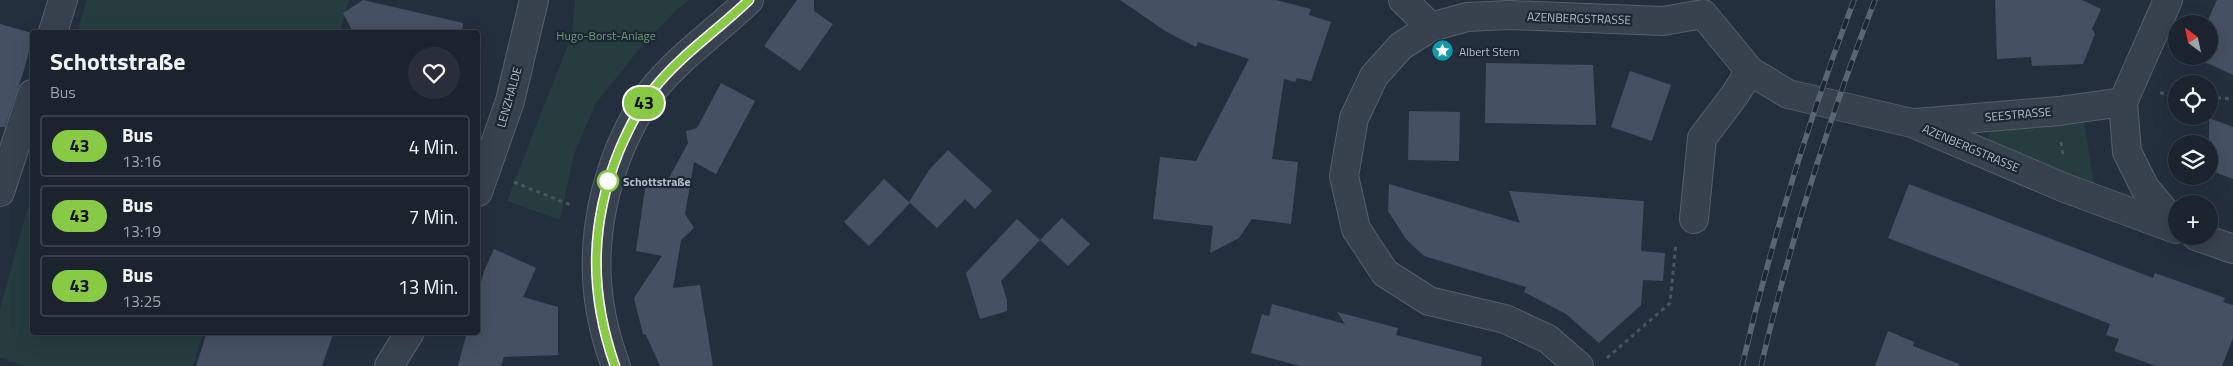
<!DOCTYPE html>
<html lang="de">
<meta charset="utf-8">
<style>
body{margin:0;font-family:"Titillium Web",sans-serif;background:#282f3a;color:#f1f3f6;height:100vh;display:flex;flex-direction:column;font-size:19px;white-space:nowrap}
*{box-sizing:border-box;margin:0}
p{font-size:16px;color:#a0a4aa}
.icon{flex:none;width:28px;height:28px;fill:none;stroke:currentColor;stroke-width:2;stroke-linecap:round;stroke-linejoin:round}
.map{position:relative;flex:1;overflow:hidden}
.sheet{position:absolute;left:30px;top:30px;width:450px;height:305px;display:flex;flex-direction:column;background:#1b232e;border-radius:5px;box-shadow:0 5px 20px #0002,0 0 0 1px #39404a}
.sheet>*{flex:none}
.badge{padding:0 10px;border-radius:16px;font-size:18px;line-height:32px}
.needle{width:32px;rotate:327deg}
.buttons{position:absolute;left:2168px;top:15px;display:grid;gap:10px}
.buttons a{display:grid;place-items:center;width:50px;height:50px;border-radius:50%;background:#1b232e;box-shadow:0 5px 20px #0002,0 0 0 1px #39404a;font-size:25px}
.map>.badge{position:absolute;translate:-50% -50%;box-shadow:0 0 0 2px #fff}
.round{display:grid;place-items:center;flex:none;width:52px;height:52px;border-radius:26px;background:#282f3a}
.summary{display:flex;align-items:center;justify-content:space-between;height:85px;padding:0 20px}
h1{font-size:24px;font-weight:700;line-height:38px}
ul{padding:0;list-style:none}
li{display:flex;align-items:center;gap:15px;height:62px;margin:0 10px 8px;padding:0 10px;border:2px solid #39404a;border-radius:5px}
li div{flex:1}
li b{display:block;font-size:19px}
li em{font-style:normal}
li .badge{min-width:55px;font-weight:700;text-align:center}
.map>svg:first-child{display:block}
.green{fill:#263c3f}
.building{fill:#455162}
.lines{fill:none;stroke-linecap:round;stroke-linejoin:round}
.minor-casing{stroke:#565f6c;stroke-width:30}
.path{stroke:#44595c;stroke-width:3;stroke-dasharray:4 4;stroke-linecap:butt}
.minor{stroke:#38414e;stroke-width:28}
.rail-casing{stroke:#5a6575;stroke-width:5.5}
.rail{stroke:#1d2633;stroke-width:4;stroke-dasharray:11;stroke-linecap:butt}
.line-casing{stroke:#fff;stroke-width:11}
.line{stroke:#88c946;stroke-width:8}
.stop-dot{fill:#fff;stroke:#88c946;stroke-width:2.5}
.labels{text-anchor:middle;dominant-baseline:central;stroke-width:4.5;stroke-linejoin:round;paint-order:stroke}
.street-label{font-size:12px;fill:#b4bcc9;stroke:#1d2633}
.park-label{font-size:12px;fill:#6b9a76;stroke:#1d2633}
.poi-label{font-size:12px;fill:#b4bcc9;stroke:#1d2633;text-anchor:start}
.stop-label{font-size:12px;font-weight:bold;fill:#b4bcc9;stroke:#1d2633;text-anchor:start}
</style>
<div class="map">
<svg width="2233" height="366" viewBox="0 0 2233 366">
<rect width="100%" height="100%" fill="#242f3e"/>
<!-- green -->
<g class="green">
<path d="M87,0H349L340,32H77Z"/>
<path d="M575,0H689L677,9L641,47L596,103L574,154L560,220L507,201L572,34Z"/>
<path d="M2084,121L2094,185L1987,146L1991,122Z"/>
<path d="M32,193V332L203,333L193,366H23L0,357V309Z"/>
</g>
<!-- building -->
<g class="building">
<path d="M363,0L463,23L462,32H353L343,13Z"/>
<path d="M797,0H814V11L833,24L800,71L764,46Z"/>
<path d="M1120,0H1276L1311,9L1309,15L1331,22L1311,81L1297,78L1295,82L1284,79L1272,159L1298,162L1291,224L1252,219L1239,238L1210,253L1213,226L1153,219L1160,157L1196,161L1249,59L1198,42L1196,47L1165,31Z"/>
<path d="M1995,0H2082L2101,9L2092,29L2095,34L2083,64L2032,66L2031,57L1997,59Z"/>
<path d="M2217,0H2233V75L2192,56H2209V24H2206Z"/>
<path d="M0,24L32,33V41L24,70L5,127H0Z"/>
<path d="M1486,63L1593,65L1596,125L1485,123Z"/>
<path d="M1630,71L1671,85L1652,141L1611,127Z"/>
<path d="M721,83L755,101L716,174L694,162L685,214L694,228L681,240L673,288L700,285L713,366H660L646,335L643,334L634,298L662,256L636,251L645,189L647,185L664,187L688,143L686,131L697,128Z"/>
<path d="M1409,111L1460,112L1459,161L1408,160Z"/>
<path d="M2209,118L2233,127V179L2209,170Z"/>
<path d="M948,150L992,191L975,209L965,199L937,228L910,203L869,246L844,222L884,179L909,202L929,170Z"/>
<path d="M1389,184L1520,223L1509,191L1644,201L1641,251L1665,253L1663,281L1643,280L1641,305L1599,343L1566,314L1524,292L1526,287L1424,256L1406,239L1388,211Z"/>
<path d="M1909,184L2153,278L2155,273L2225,298L2223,302L2233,305V338L2222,366H2156L2114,351L2119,339L2106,335L2110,324L1888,238Z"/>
<path d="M1062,218L1090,244L1068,266L1040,240Z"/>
<path d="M1017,219L1040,240L1001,281L1007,300V311L980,319L966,273Z"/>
<path d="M494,249L536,268L523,297L558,307V355L504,357L501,366H458L467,332H478V294L484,271Z"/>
<path d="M1272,304L1345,324L1337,312L1398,328L1396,335L1482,357L1481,366H1300L1251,353L1262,314L1269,316Z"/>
<path d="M1888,331L1914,342L1913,346L1959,364L1958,366H1875Z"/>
<path d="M207,332H334L322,366H196Z"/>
</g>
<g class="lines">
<defs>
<g id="minor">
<path d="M1403,0L1431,27"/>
<path d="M2168,0L2123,102L2127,152L2145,188L2176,225"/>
<path d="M53,32L63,0"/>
<path d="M1916,123L2059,111L2123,102"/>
<path d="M0,192L32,94"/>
<path d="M478,192L510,101L534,0"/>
<path d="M1694,219L1702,138L1734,96L1750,71"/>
<path d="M2196,236L2233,249"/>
<path d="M389,366L410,332"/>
<path d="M616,366C588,293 591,223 619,151C628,130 638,109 652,91C680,56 717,31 749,0"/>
<path d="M1579,366L1548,339L1505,319L1429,301L1385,273L1356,229L1344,176L1354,118L1374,76L1401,46L1431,27L1467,17L1509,15L1663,21L1703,14L1750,71L1788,94L1912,123L2065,188L2176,229"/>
</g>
</defs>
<!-- minor casing -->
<use href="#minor" class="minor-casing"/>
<!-- path -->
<g class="path">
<path d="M2160,93L2176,94"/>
<path d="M2209,97L2233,99"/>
<path d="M2061,142L2063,155"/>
<path d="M514,182L573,206"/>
<path d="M1607,358L1670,303L1676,243"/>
</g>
<!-- minor -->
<use href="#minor" class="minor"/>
<defs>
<g id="rail">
<path d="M1742,366C1771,242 1809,119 1854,0"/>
<path d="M1761,366C1790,242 1829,119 1875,0"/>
</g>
</defs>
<!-- rail casing -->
<use href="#rail" class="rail-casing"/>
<!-- rail -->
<use href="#rail" class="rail"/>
</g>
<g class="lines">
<defs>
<path id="line" d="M615,366C589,292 590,223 619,151C628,130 638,109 652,91C679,56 717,31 749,0"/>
</defs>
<!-- line casing -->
<use href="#line" class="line-casing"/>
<!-- line -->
<use href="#line" class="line"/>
</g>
<!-- icons -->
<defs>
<symbol id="sight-disc" viewBox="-11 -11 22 22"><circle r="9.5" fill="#0f9aa8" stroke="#1d2633"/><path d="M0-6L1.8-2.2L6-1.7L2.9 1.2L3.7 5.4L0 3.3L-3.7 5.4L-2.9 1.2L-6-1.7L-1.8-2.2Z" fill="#fff"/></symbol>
</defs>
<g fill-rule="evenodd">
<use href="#sight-disc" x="1430" y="38" width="25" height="25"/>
</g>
<!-- markers -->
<circle class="stop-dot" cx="608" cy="181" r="10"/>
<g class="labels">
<!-- street labels -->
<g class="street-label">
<text transform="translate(1579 18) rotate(2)">AZENBERGSTRASSE</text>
<text transform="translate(509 97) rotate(-74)">LENZHALDE</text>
<text transform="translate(2018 114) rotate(-5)">SEESTRASSE</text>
<text transform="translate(1971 148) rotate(23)">AZENBERGSTRASSE</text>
</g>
<!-- park labels -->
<g class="park-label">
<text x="606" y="35">Hugo-Borst-Anlage</text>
</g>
<!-- poi labels -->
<g class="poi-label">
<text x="1459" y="51">Albert Stern</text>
</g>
<!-- stop labels -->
<g class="stop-label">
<text x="623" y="181">Schottstraße</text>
</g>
</g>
</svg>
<div class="buttons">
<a><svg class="needle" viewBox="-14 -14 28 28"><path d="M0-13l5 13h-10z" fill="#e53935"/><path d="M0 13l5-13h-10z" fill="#a0a4aa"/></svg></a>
<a><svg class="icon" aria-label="locate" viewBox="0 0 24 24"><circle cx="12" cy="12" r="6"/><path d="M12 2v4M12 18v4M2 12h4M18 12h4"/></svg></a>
<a><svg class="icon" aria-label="layers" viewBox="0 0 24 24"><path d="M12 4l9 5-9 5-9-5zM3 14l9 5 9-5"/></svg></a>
<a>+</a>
</div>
<b class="badge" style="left:644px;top:103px;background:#88c946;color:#111">43</b>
<section class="sheet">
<div class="summary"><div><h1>Schottstraße</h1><p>Bus</p></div><a class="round"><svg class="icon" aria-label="heart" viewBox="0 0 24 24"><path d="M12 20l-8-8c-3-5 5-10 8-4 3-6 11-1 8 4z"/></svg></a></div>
<ul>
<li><span class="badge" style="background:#88c946;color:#111">43</span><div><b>Bus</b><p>13:16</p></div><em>4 Min.</em></li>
<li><span class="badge" style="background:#88c946;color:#111">43</span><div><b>Bus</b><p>13:19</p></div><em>7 Min.</em></li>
<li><span class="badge" style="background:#88c946;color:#111">43</span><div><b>Bus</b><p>13:25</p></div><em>13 Min.</em></li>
</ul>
</section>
</div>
